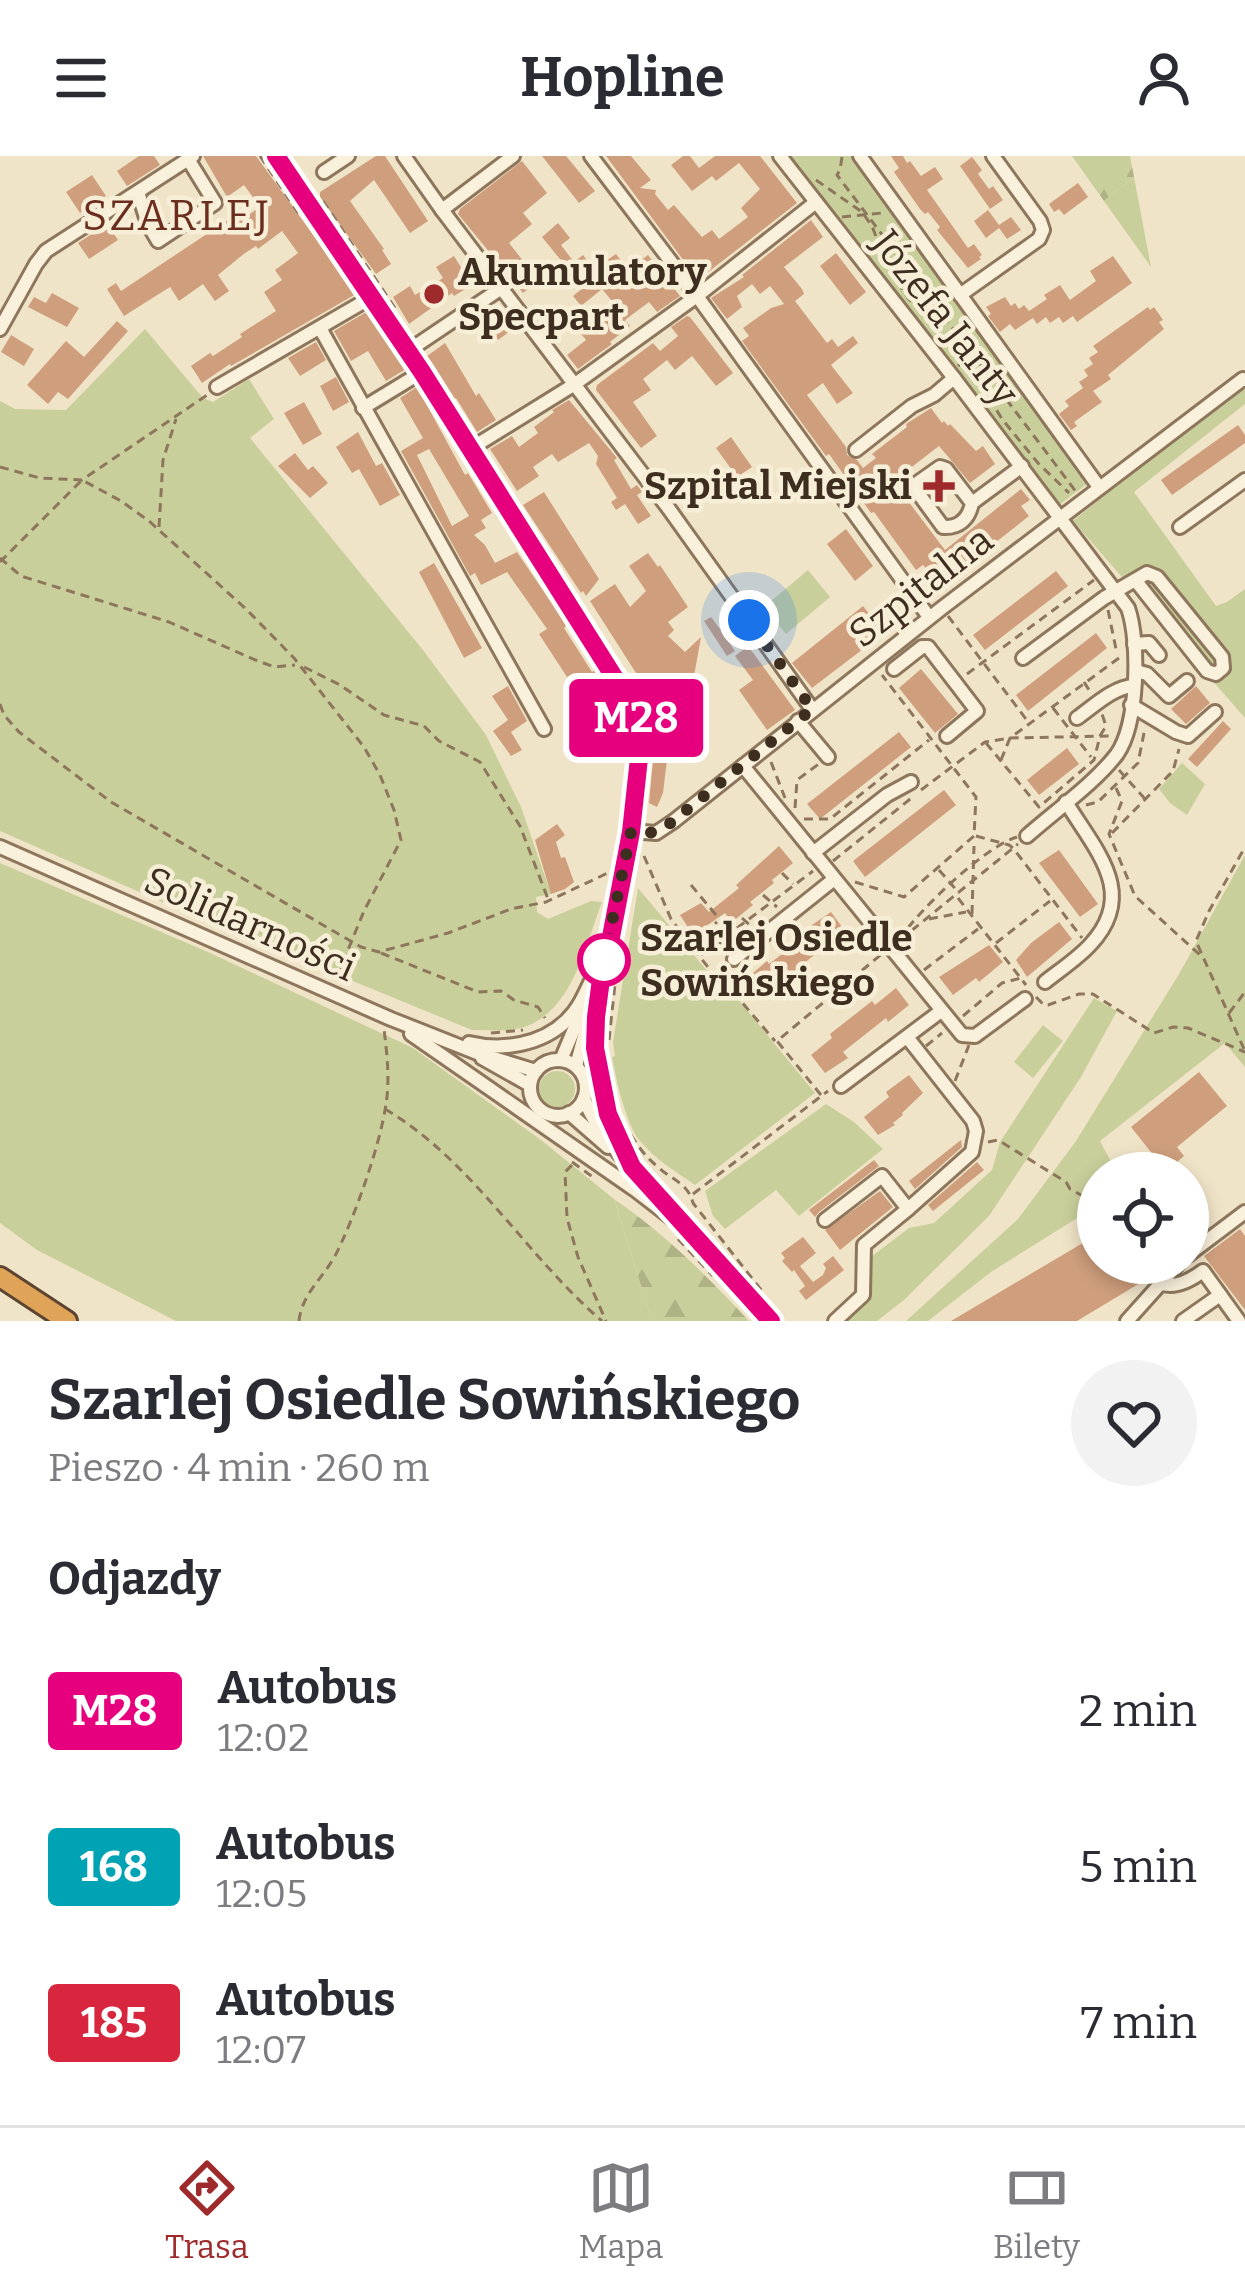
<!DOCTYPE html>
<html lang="pl">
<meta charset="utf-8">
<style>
body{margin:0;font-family:Bitter,serif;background:#f2f2f3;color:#2b2b33;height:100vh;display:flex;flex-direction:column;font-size:45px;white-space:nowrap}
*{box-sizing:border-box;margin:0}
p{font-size:39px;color:#7c7c81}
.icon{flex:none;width:66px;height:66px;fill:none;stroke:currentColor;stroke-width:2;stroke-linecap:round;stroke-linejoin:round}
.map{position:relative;height:1165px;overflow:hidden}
.side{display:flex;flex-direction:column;background:#fff;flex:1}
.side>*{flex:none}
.badge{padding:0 24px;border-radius:9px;font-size:42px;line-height:78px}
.controls{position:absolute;left:1077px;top:996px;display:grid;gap:24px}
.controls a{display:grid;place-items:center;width:132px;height:132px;border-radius:50%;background:#fff;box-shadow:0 6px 18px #0003;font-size:60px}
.you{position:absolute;width:60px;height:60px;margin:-30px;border:9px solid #fff;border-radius:50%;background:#1a73e8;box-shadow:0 0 0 18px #1a73e833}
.map>.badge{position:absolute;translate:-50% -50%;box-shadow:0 0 0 6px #fff}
h2{padding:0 48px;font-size:45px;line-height:108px}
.round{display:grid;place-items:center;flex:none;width:126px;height:126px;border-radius:63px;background:#f2f2f3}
.headline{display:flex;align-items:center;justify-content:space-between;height:204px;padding:0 48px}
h1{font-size:57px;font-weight:700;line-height:90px}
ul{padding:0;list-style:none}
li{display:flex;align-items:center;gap:36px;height:156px;padding:0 48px}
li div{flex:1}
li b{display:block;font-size:45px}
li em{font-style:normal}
li .badge{min-width:132px;font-weight:700;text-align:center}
header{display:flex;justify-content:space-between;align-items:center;height:156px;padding:0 48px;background:#fff;font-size:54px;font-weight:700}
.tab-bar{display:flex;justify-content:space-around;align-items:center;height:168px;border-top:3px solid #e1e1e2;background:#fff;font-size:33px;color:#7c7c81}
.tab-bar a{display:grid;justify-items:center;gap:6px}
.tab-bar .active{color:#9e2a2b}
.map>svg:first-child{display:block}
.green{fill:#c9cf9b}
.forest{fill:url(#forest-firs)}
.building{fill:#cf9f7d;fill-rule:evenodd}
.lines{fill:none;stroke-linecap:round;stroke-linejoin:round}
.minor-casing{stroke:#8d765c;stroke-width:18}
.highway-casing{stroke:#5b4430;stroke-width:24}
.path{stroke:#8d765c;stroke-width:3;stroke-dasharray:9 6;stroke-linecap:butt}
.minor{stroke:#faf1dc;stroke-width:12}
.highway{stroke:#e0a458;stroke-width:18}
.line-casing{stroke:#fff;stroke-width:27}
.line{stroke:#e6007e;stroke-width:18}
.walk{stroke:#3d2e20;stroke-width:12;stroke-dasharray:0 21.6}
.poi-dot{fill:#9e2a2b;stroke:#f7eed8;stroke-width:4.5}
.stop-dot{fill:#fff;stroke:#e6007e;stroke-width:6}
.labels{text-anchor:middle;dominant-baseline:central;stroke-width:9;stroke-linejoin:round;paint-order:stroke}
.poi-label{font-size:39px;font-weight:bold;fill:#3d2e20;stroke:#f7eed8;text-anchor:start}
.street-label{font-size:39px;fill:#3d2e20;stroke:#f7eed8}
.stop-label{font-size:39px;font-weight:bold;fill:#3d2e20;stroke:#f7eed8;text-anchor:start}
.neighbourhood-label{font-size:42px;letter-spacing:3px;fill:#6b2e1e;stroke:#f7eed8}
</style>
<header><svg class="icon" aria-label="menu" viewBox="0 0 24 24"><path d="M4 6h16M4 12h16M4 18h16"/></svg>Hopline<svg class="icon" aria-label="person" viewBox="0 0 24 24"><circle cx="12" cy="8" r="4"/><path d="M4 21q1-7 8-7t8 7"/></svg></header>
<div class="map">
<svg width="1245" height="1165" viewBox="0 0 1245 1165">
<defs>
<pattern id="forest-firs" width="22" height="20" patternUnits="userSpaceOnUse" patternTransform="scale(3)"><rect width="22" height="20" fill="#c9cf9b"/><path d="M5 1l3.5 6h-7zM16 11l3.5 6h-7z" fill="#aeb285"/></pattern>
</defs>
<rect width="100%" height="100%" fill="#f0e4c8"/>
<!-- green -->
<g class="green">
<path d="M787,0H857L1091,325L1059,349Z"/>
<path d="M1134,21L1151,111L1104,45Z"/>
<path d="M145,173L203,242L213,246L249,223L274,263L250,282L423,494L486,579L521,651L551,738L536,741L537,756L548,763L591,745L602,746C584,792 571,866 511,874C499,875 485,874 472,874L199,762L0,675V245L15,253L66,254Z"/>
<path d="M1238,231L1245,234V248L1134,336L1216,450L1227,446L1245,433V562L1073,365Z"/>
<path d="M808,414L830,441L786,478L764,451Z"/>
<path d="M1182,607L1205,628L1187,659L1170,647L1159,633Z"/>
<path d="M1245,699V911L1225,887L1100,985L1117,1017H1098V1049L991,1116L928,1165H906L1018,1063L1076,985L1179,818Z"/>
<path d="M0,707L208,796L413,892L541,984L614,1043L652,1165H176L37,1094L0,1067Z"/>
<path d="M638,732L713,822L728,831L815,937L695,1029C676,1016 655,1003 640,985C626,969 616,923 612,901L615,900L613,886Z"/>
<path d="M1094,842L1117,855L1081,921L989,1060L904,1144L877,1165H842L867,1141V1104L909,1072L934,1067L992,1014L1000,986Z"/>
<path d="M1043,869L1063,885L1033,922L1014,906Z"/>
<circle cx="557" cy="933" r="18"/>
<path d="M826,948L854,966L883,993L799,1060L776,1034L725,1073L713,1060L705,1035Z"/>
</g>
<!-- forest -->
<g class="forest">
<path d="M1072,0H1130L1134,21L1104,45Z"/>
<path d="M614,1043C664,1077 707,1120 749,1165H652Z"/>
</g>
<!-- building -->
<g class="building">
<path d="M139,0H154L160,9L127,30L117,15Z"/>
<path d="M203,0H256L356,138L252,198L231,210L230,208L202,227L191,210L210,197L213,200L242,181L240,178L276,155L264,136L282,124L275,114L298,97L282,75L258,93L256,90L245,97L218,119L229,135L215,145L203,128L179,145L170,131L124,160L107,133L116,127L121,135L240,56L244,62L260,51L244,29L227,41Z"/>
<path d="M376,0H385L428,65L410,77L374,24L350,45L384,93L382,94L391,108L376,118L320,41V36Z"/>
<path d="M542,0H566L595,35L579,47Z"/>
<path d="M606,0H631L651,24L640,32L656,34L655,38L668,54L674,49L702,81L712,74L719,83L748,61L741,52L760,33L739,7L716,25L712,20L692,35L671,9L683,0H690L699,12L715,0H760L797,47L698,124Z"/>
<path d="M891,0H903L907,7L910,5L921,20L935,11L943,23L927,34L968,92L974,88L982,99L979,101L981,103L968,112L937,74L940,71L928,56L925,58L920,53L894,16L899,12Z"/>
<path d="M972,1L982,14L978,18L989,33L993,30L1003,44L990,53L960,10Z"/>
<path d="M522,5L547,37L523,57L532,68L509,87L539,125L523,137L458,58L460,53Z"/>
<path d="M92,19L106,40L80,57L66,36Z"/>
<path d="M1078,27L1088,41L1064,59L1059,53L1054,56L1049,48Z"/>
<path d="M988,54L999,69L1011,61L1021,74L1007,83L999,72L986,82L974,65Z"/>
<path d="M811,64L823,81L784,111L802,133L804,138L795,145L827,187L832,183L838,191L853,180L858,187L831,209L853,237L837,248L823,227L807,239L846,291L847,299L857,304L863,312L876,302L872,298L907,271L906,268L931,252L942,267L944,265L948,270L950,268L976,295L983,290L995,308L970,327L939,290L891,327L906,347L908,345L945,394L1021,333L1030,344L1021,350L1029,360L940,430L923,409L916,414L874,356L871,357L829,298L826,300L742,185L749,180L743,172L771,152L784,148L770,130L760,138L752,128L737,140L742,151L727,163L711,142L744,121L742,119Z"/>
<path d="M558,67L570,82L561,89L574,106L583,99L594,113L616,98L628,114L648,99L680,140L657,156L649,146L625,164L630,170L610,186L612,188L578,213L567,199L586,184L573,168L564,175L558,168L581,150L573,140L590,126L579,112L572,118L542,81ZM602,133L616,150L595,167L581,150Z"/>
<path d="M107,68L118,84L89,103L78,87Z"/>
<path d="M836,97L866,136L850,149L820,110Z"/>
<path d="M454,100L472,129L454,140L452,137L409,168L393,141L410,130L415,139L443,122L436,111Z"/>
<path d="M1113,100L1132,127L1077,166L1073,160L1063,167L1059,161L1050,167L1046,161L1037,168L1033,162L1015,174L1010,168L1000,176L988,160L991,158L986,151L1005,141L1011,150L1015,147L1019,153L1024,149L1029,155L1047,143L1044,139L1060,129L1070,144L1096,125L1090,115Z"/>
<path d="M52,137L79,152L67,171L28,151L34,141L46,147Z"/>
<path d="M495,149L513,173L498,184L480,159Z"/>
<path d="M1148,151L1150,154L1154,151L1163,164L1159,166L1164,173L1108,219L1111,223L1093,235L1102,246L1074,266L1077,270L1071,274L1059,258L1069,250L1065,245L1083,232L1079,226L1088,220L1084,214L1093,208L1089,202L1098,196L1093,190Z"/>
<path d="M368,155L406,213L386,225L368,195L351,205L334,175Z"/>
<path d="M687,160L690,161L733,217L716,230L692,200L675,214L667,204L643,223L651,234L633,246L657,280L641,292L596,234L597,229L653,187L660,195L678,180L671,171Z"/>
<path d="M117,165L128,175L68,243L58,236L48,248L27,229L66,185L84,201Z"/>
<path d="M11,179L34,193L24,210L1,196Z"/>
<path d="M316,186L326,204L300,220L288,202Z"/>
<path d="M445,187L476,240L479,237L496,264L477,276L456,242L452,244L427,200Z"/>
<path d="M336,221L349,246L333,255L320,230Z"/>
<path d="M417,231L465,319L468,317L492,357L481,364L486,372L474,379L485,389L495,407L517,396L563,464L566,470L564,472L592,516L597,513L607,529L614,543L599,553L574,517L567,521L539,478L547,473L507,416L481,429L475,417L470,420L401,295L423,282L400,242ZM429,293L469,360L452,370L417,299Z"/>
<path d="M569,244L617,302L614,304L631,333L637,329L642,336L637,339L651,360L638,368L625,348L616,354L611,346L617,342L596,308L598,300L589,287L558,306L552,298L533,311L539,320L517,335L490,293L512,280L519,291L538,277L534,271L554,256L552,254Z"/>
<path d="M304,246L322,278L303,289L284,257Z"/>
<path d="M1238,269L1245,279V287L1172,339L1161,324Z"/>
<path d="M358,276L376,310L382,307L400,339L380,350L359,313L352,317L336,291Z"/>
<path d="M731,281L752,311L737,321L716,292Z"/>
<path d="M295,297L308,314L313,310L328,327L310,342L278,310Z"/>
<path d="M544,336L599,423L586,440L583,435L581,437L523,349Z"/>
<path d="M846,373L873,410L855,425L827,388Z"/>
<path d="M648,397L658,411L660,409L688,451L668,466L674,474L668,480L685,496L701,481L694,520L676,518L667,528L676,542L659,553L590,445L615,428L630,451L646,435L629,410Z"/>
<path d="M434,407L482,492L464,502L419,416Z"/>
<path d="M1056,415L1068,430L985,494L973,479Z"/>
<path d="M863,450L884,477L812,532L792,507Z"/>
<path d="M711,461L720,473L735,463L741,471L726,482L735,495L727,500L704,465Z"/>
<path d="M1096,477L1107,492L1028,555L1016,539Z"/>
<path d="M748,490L795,554L767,574L739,534L753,524L735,500Z"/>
<path d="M921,513L958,558L935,577L899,532Z"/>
<path d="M508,530L527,565L511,576L522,594L511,600L493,575L508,564L492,540Z"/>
<path d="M1196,530L1210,547L1186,568L1171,553Z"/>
<path d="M1223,565L1231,573L1197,611L1188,603Z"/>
<path d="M899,576L911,591L820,663L807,648Z"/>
<path d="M661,591L670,597L667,604L663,637L657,651L649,647L653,604Z"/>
<path d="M1067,592L1079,608L1039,639L1027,624Z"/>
<path d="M944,634L956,649L865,721L853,705Z"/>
<path d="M557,668L565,679L556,686L561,702L565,701L574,726L565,733L551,738L535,684Z"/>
<path d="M779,690L793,707L772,724L774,727L750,746L753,749L732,766L725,757L693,779L680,759L701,747L709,756L739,732L736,729Z"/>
<path d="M1059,694L1098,748L1080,761L1039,707Z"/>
<path d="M831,756L845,775L761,841L746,823L767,805L769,808L812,775L809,771Z"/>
<path d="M1059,766L1072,783L1027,821L1016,804L1031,787Z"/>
<path d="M989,789L1003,806L979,826L976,822L953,839L939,821Z"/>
<path d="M896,832L909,849L888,866L886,862L843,896L848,902L825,917L811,899L832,882L830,878L872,845L875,849Z"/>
<path d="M1199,916L1227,950L1177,991L1184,1000L1166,1015L1131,971Z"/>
<path d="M909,919L923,937L902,957L903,959L893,967L895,969L878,979L864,961L889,941L886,936Z"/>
<path d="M961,984L962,991L915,1033L909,1025Z"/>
<path d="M874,1004L879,1010L819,1056L815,1061L809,1054Z"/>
<path d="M977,1006L984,1014L933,1055L928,1049Z"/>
<path d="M880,1035L893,1051L840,1094L825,1074Z"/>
<path d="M1240,1073L1245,1080V1154L1204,1100Z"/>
<path d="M1098,1078V1107H1149L1155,1118L1077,1165H951Z"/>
<path d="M803,1081L816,1097L800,1110L813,1126L823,1119L826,1112L823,1108L833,1100L844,1114L806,1144L799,1135L805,1130L794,1114L792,1116L782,1105L785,1102L781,1097Z"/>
</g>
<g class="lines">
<defs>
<g id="minor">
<path d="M276,0L422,216L616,524L637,565L640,593L631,675L611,780L576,910"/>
<path d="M404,0L442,54L669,353L812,553"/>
<path d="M591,0L697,140L929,461"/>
<path d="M780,0L954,222L1128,452C1140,486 1138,568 1117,598C1096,626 1054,656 1027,680"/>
<path d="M860,0L1099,331"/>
<path d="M324,16L348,0"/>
<path d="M138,36L148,68L158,85L215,47L188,3"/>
<path d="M442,54L513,0"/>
<path d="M960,139L1039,83L1043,74L1040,65L993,0"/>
<path d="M320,172L544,573"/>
<path d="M0,173L36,108L46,95L193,0"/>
<path d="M408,195L503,131"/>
<path d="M217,231L372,141"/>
<path d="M363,252L422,216"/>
<path d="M470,293L575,228L697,140L816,46"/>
<path d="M856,294L912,250L934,239L954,222"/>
<path d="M940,311L946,313L972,347C969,363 959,372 943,371L913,330Z"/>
<path d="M972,347L1022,310"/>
<path d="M1180,371L1245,324"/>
<path d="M1134,488L1149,487L1159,499"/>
<path d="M1023,502L1104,442L1147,417L1157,421L1222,501L1223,512L1216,518L1207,515L1136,425"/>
<path d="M894,513L922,491H928L977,555L947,580"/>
<path d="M1136,515L1147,518L1169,540L1187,525"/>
<path d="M1131,549L1176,576L1188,580L1215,556"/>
<path d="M1077,562C1094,550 1113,531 1134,530"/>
<path d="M798,565L828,601"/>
<path d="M743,610L962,879L975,880L1025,843"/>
<path d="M631,675L656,677L674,665L942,452L1243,223L1245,224"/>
<path d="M0,691L391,863L477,897L536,915"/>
<path d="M813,697L887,639L911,626"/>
<path d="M734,803L833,724"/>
<path d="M1045,826C1060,814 1077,803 1090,789C1139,737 1095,694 1066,646"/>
<path d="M599,850C589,899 603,948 623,993"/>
<path d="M411,878L634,1033L691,1077"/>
<path d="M469,887C502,895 542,889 567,864C579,853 585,837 592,823"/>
<path d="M482,902L530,929"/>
<path d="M561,904L583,852"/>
<circle cx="558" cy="932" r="28"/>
<path d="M841,930L941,855"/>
<path d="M584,942C595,977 644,1025 670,1053"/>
<path d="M569,957L608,991"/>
<path d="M825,1064L882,1020L908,1053L972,996L976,975L973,965L907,881"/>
<path d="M687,1072L771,1165"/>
<path d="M1188,1099L1245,1056"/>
<path d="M1160,1127C1174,1133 1191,1124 1203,1115L1239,1165"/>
<path d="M835,1165L863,1139L864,1089L908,1053"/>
<path d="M1127,1165L1179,1107"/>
<path d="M1183,1165L1220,1139"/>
</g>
<path id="highway" d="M0,1121L67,1165"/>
</defs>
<!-- minor casing -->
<use href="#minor" class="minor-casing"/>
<!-- highway casing -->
<use href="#highway" class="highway-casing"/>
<!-- path -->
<g class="path">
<path d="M260,0L299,58"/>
<path d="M842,1L840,14L837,19L1077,337"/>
<path d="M816,24L862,56L872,70L888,112L908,142L940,178L968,199L977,222L1002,263L1038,307L1069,337"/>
<path d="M323,45L395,152"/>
<path d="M842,61L882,57"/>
<path d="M958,210L980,193"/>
<path d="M0,311L40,322L82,324L210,237"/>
<path d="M159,371L163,304L176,263"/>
<path d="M0,402L21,420L169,466L253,503L274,511L295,509"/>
<path d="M0,406L82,324L121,345L149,365L246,453L294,502L364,591L380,619L394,654L401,684L364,755L336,823"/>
<path d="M1108,454L1117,498"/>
<path d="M948,460L1029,567"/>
<path d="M304,511L340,529L384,559L424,570L439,585L480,606L520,670L548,743"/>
<path d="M967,518L1094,424"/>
<path d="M1084,526L1091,537"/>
<path d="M0,548L4,559L19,576L111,646L361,791L379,796L448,777L511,753L546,746L612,715"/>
<path d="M1053,552L1091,601"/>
<path d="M986,587L1039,651L1094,604L1100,580L1106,570L1101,555"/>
<path d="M1001,604L1010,582L1123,499"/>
<path d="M771,606L785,642"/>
<path d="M1119,614L1145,643"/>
<path d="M1116,632L1122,645L1109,678L1135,740L1200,799"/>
<path d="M921,634L985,586L1010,582L1111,580"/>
<path d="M1086,649L1098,646L1138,607L1145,572"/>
<path d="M795,652L797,624L820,607"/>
<path d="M804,663H830L929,584"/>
<path d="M1112,677L1173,615L1179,593"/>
<path d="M976,680L1009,689L1013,692L1082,782"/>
<path d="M644,700L671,763L714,819L728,830L775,885"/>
<path d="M833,705L914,640"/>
<path d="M939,714L959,737"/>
<path d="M782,717L793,728"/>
<path d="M855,726L904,741L974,680L976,641L882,519"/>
<path d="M691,729L731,777"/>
<path d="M763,739L777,751"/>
<path d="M958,742L1026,829"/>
<path d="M972,758L974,690"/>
<path d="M742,762L752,771"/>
<path d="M929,763L966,756"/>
<path d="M706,775L726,792"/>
<path d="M899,784C918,755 984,691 1017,681"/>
<path d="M900,784L1018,688"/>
<path d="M692,787L717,766"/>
<path d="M996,787L1050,745"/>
<path d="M381,797L478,836L501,835L514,844L538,851L545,862"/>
<path d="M701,799L813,715"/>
<path d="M924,814L978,773"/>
<path d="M1036,841L1044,849H1048L1079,838H1093L1154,877L1173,871L1188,872L1245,896"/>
<path d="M1229,857L1245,836"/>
<path d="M963,860L1002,827L1021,822"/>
<path d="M491,877L523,874"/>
<path d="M609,884L615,828L613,823"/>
<path d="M926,890L942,877"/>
<path d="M1244,893L1196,785L1209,755L1245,691"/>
<path d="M955,925L969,889"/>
<path d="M821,939L777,885L883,797"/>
<path d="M385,953C473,1005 525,1099 602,1165"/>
<path d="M631,979C639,992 647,1002 658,1011C672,1024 688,1027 693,1047L762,1135"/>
<path d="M988,986L998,984L1066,1026L1070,1033L1098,1048"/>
<path d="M572,1006L593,1021"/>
<path d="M572,1009L565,1016L567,1062L578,1101L606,1165"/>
<path d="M693,1038L828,935"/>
<path d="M678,1083L713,1120"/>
<path d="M299,1165C302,1138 322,1123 335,1100C354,1063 380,990 386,948C390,923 387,898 384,873"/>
</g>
<!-- minor -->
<use href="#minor" class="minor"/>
<!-- highway -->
<use href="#highway" class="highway"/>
</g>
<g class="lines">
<defs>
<path id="line" d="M276,0L422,216L616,524L637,565L640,593L631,676L611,781L604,801L596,861L595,892L608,958L632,1011L771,1165"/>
</defs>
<!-- line casing -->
<use href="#line" class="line-casing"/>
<!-- line -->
<use href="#line" class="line"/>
<!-- walk -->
<path class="walk" d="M604,804L631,676L646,678L663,673L812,553L749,464"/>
</g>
<!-- markers -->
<g class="poi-dot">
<circle cx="434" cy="138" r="12"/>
<path d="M933 312h12v12h12v12h-12v12h-12v-12h-12v-12h12z"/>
</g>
<circle class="stop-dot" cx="604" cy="804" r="24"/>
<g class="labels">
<!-- poi labels -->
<g class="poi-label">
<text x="458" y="116">Akumulatory<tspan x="458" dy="45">Specpart</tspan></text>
<text x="912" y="330" text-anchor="end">Szpital Miejski</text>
</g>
<!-- street labels -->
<g class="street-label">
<text transform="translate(945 162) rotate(52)">Józefa Janty</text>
<text transform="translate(921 431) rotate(-38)">Szpitalna</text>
<text transform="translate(250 768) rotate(24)">Solidarności</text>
</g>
<!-- stop labels -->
<g class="stop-label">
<text x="640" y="782">Szarlej Osiedle<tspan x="640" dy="45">Sowińskiego</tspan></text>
</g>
<!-- neighbourhood labels -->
<g class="neighbourhood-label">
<text x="177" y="60">SZARLEJ</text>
</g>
</g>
</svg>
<div class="controls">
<a><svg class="icon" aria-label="locate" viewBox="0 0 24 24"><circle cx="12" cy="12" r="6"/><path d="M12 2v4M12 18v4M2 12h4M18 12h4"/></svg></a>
</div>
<div class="you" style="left:749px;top:464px"></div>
<b class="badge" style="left:636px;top:562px;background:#e6007e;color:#fff">M28</b>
</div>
<section class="side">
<div class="headline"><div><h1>Szarlej Osiedle Sowińskiego</h1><p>Pieszo · 4 min · 260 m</p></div><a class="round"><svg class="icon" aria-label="heart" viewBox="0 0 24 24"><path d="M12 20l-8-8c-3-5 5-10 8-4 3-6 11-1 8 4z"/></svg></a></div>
<h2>Odjazdy</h2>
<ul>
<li><span class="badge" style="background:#e6007e;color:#fff">M28</span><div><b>Autobus</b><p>12:02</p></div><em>2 min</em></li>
<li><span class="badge" style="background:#00a3b4;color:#fff">168</span><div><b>Autobus</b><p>12:05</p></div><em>5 min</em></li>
<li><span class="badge" style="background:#d7263d;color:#fff">185</span><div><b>Autobus</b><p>12:07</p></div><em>7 min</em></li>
</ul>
</section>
<nav class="tab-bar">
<a class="active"><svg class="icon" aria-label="directions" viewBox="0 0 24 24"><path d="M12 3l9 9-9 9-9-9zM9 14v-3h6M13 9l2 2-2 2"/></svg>Trasa</a>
<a><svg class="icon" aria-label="map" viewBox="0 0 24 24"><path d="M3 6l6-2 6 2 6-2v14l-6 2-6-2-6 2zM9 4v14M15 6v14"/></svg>Mapa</a>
<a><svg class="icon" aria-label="tickets" viewBox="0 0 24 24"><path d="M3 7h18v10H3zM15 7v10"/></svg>Bilety</a>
</nav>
